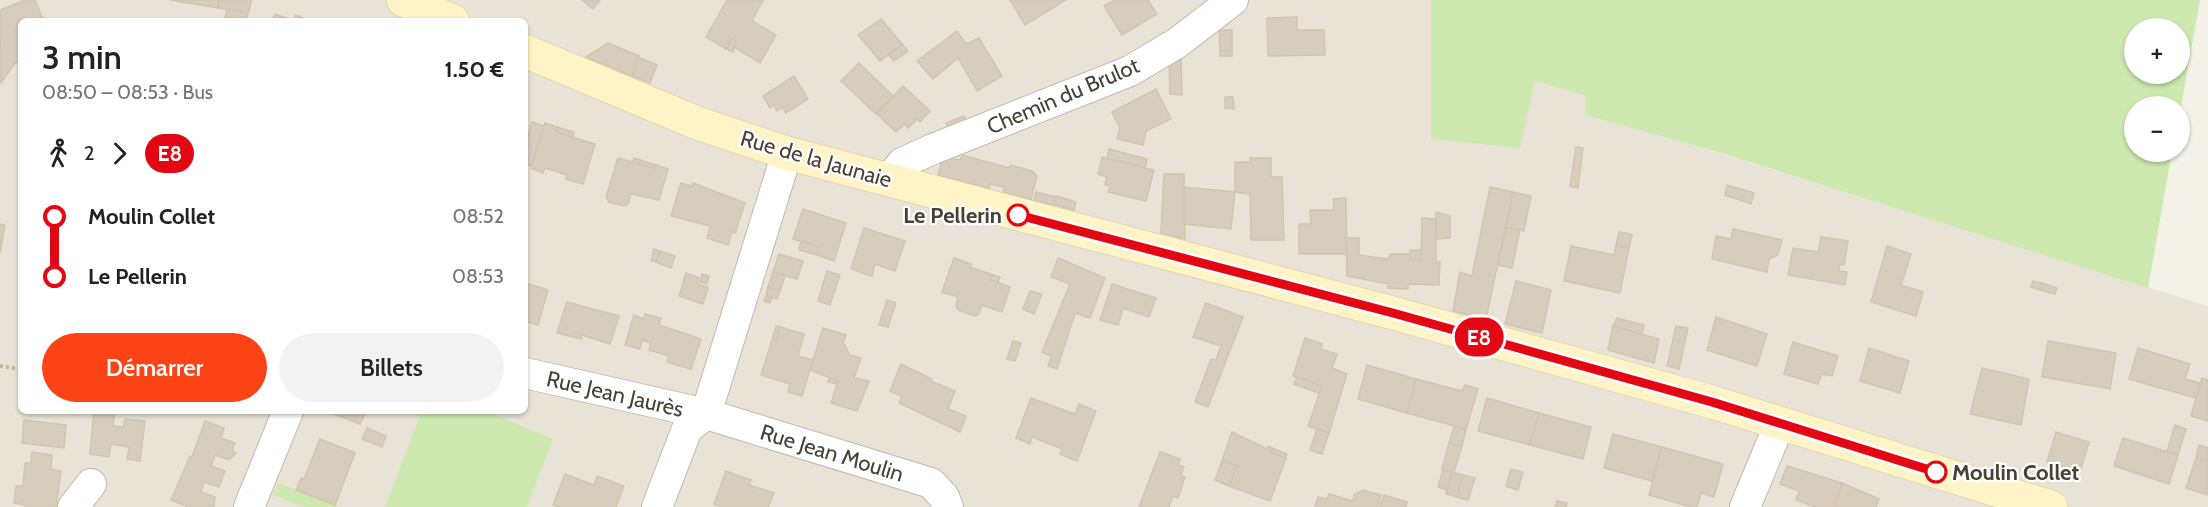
<!DOCTYPE html>
<html lang="fr">
<meta charset="utf-8">
<style>
body{margin:0;font-family:Cabin,sans-serif;background:#f2f2f2;color:#222;height:100vh;display:flex;flex-direction:column;font-size:22px;white-space:nowrap}
*{box-sizing:border-box;margin:0}
p{font-size:20px;color:#767676}
.icon{flex:none;width:33px;height:33px;fill:none;stroke:currentColor;stroke-width:2;stroke-linecap:round;stroke-linejoin:round}
.map{position:relative;flex:1;overflow:hidden}
.drawer{position:absolute;left:18px;top:18px;width:510px;height:396px;display:flex;flex-direction:column;background:#fff;border-radius:9px;box-shadow:0 2px 4px #0004}
.drawer>*{flex:none}
.badge{padding:0 12px;border-radius:20px;font-size:21px;line-height:39px}
.fabs{position:absolute;left:2124px;top:18px;display:grid;gap:12px}
.fabs a{display:grid;place-items:center;width:66px;height:66px;border-radius:50%;background:#fff;box-shadow:0 2px 4px #0004;font-size:30px}
.map>.badge{position:absolute;translate:-50% -50%;box-shadow:0 0 0 3px #fff}
.legs{display:flex;align-items:center;gap:9px;height:66px;padding:0 24px;font-size:20px}
.legs p{margin-inline-start:auto}
.summary{display:flex;align-items:center;justify-content:space-between;height:102px;padding:0 24px}
h1{font-size:33px;font-weight:600;line-height:45px}
.action{display:flex;gap:12px;margin-top:auto;padding:12px 24px}
.action a{flex:1;height:69px;border-radius:36px;background:#fc4316;color:#fff;font-size:24px;font-weight:600;line-height:69px;text-align:center}
.action a+a{background:#f2f2f2;color:#222}
ul{padding:0 24px;list-style:none}
li{display:flex;align-items:center;gap:21px;height:60px;font-size:22px}
li i{display:grid;place-items:center;width:9px;height:100%;margin:0 8px;background:currentColor}
li i::after{content:'';width:15px;height:15px;margin:-8px;border:4px solid;border-radius:50%;background:#fff}
li p{margin-inline-start:auto}
li:first-child i{background:linear-gradient(#0000 50%,currentColor 0)}
li:last-child i{background:linear-gradient(currentColor 50%,#0000 0)}
.map>svg:first-child{display:block}
.residential{fill:#e8e3d6;fill-rule:evenodd}
.green{fill:#cde9b0;fill-rule:evenodd}
.building{fill:#d6cdbd;stroke:#d1c5b0;stroke-width:1.5}
.lines{fill:none;stroke-linecap:round;stroke-linejoin:round}
.street-casing{stroke:#c0b9aa;stroke-width:32}
.secondary-casing{stroke:#d5c697;stroke-width:34}
.path{stroke:#c2b69b;stroke-width:4;stroke-dasharray:3 3;stroke-linecap:butt}
.street{stroke:#fff;stroke-width:30}
.secondary{stroke:#fff4c7;stroke-width:33}
.line-1-casing{stroke:#fff;stroke-width:14}
.line-1{stroke:#e30613;stroke-width:9}
.stop-1-dot{fill:#fff;stroke:#e30613;stroke-width:3}
.labels{text-anchor:middle;dominant-baseline:central;stroke-width:4.5;stroke-linejoin:round;paint-order:stroke}
.street-label{font-size:22px;fill:#474136;stroke:#fff}
.stop-label{font-size:22px;font-weight:bold;fill:#474136;stroke:#fff;text-anchor:end}
</style>
<div class="map">
<svg width="2208" height="507" viewBox="0 0 2208 507">
<rect width="100%" height="100%" fill="#f4f1e8"/>
<!-- residential -->
<path class="residential" d="M0,0H1431L1432,139L1534,81L1586,96L1662,135L2208,306V507H0ZM21,21H525V411H21Z"/>
<!-- green -->
<g class="green">
<path d="M1431,0H2200L2180,112V106H2134V152H2172L2148,288L1718,152L1586,115V96L1535,81L1520,148L1431,139ZM2180,28V74H2134V28Z"/>
<path d="M422,411H485L553,439L527,507H385Z"/>
<path d="M278,483L335,505L339,507H305L273,495Z"/>
</g>
<!-- building -->
<g class="building">
<path d="M25,0H35L44,21H21V61L15,63L1,83L0,10Z"/>
<path d="M170,0H219L218,8Z"/>
<path d="M219,0H252L248,13L218,8Z"/>
<path d="M582,0H600L593,9Z"/>
<path d="M727,0H763L752,21L776,35L760,63L734,47L736,42L732,39L726,49L706,37Z"/>
<path d="M1010,0H1066L1025,25Z"/>
<path d="M1114,0H1148L1157,14L1122,35L1104,6Z"/>
<path d="M227,9L248,13L246,21H224Z"/>
<path d="M275,14L294,21H272Z"/>
<path d="M295,15L311,21H294Z"/>
<path d="M1297,17V30H1324L1325,55L1268,56L1267,18Z"/>
<path d="M881,19L902,44L880,61L858,35Z"/>
<path d="M1219,30H1232V51H1220Z"/>
<path d="M957,31L966,44L979,38L1002,76L977,91L958,58L933,79L917,61Z"/>
<path d="M732,39L736,42L733,52L726,49Z"/>
<path d="M608,43L639,56L632,76L586,57Z"/>
<path d="M902,44L908,51L894,61L889,55Z"/>
<rect x="1220" y="51" width="12" height="5"/>
<path d="M1181,52L1182,95L1170,94L1169,59Z"/>
<path d="M638,57L657,65L650,83L632,76Z"/>
<path d="M859,63L893,96L876,114L841,81Z"/>
<path d="M794,76L808,99L786,113L782,107L777,111L774,105L770,108L763,96Z"/>
<path d="M903,86L930,111L920,122L917,119L908,128L905,124L896,132L877,114Z"/>
<path d="M1156,89L1171,119L1146,131L1143,145L1117,139L1120,128L1112,112Z"/>
<path d="M1225,97H1233L1234,109L1225,108Z"/>
<path d="M964,116L969,123L951,130L946,123Z"/>
<path d="M532,122L544,126L531,166L525,164V145Z"/>
<path d="M545,123L557,127L556,132L595,144L583,184L566,179L567,175L545,168L543,173L531,168Z"/>
<path d="M557,127L574,132L573,137L556,132Z"/>
<path d="M1576,147L1583,148L1578,188L1570,186Z"/>
<path d="M1109,149L1147,159L1145,168L1107,159Z"/>
<path d="M962,155L1009,168L1011,165L1032,171L1037,176L1031,200L1003,192L1004,187L990,184L989,189L938,175L943,157L960,160Z"/>
<path d="M1102,157L1154,170L1146,201L1108,192L1110,186L1105,185L1107,177L1098,174Z"/>
<path d="M618,158L655,168L656,165L668,169L659,200L631,194L628,204L624,206L609,202L606,197Z"/>
<path d="M634,158L656,165L655,168L632,162Z"/>
<path d="M1250,158H1271V177H1282L1284,240H1251L1250,194L1235,192V162H1250Z"/>
<path d="M1164,174H1184L1185,239L1161,233Z"/>
<path d="M681,183L692,186L693,183L745,203L735,233L732,232L728,245L707,238L710,226L671,216Z"/>
<path d="M1727,185L1754,193L1751,204L1725,195Z"/>
<path d="M1184,187L1235,192L1231,229L1184,224Z"/>
<path d="M1490,187L1513,192L1486,319L1453,311L1460,272L1472,276Z"/>
<path d="M1036,192L1056,197L1054,205L1034,201Z"/>
<path d="M1513,192L1531,196L1524,231L1506,228Z"/>
<path d="M1056,196L1076,202L1074,210L1054,205Z"/>
<path d="M1346,198L1347,254H1299V224H1311L1310,210H1334L1333,199Z"/>
<path d="M803,209L846,223L834,261L817,255L819,247L793,239Z"/>
<path d="M1436,212L1450,216V238L1436,239Z"/>
<path d="M1422,218L1436,219V262H1440L1439,285L1408,284V289L1388,288V284L1347,276L1346,238H1359V255L1389,259L1390,254H1410V260H1421Z"/>
<path d="M0,224L5,225L0,253Z"/>
<path d="M864,228L905,241L895,271L875,264L872,276L851,269Z"/>
<path d="M1506,228L1520,230L1512,268L1498,265Z"/>
<path d="M1733,229L1782,240L1778,255L1769,259L1767,272L1712,259L1716,236L1731,239Z"/>
<path d="M1619,232L1632,234L1629,248L1616,245Z"/>
<path d="M1821,237L1848,241L1844,265L1840,264L1839,271L1847,272L1845,285L1788,275L1793,248L1818,252Z"/>
<path d="M801,241L819,247L817,255L799,250Z"/>
<path d="M1616,245L1629,248L1620,293L1564,281L1571,246L1614,255Z"/>
<path d="M1887,246L1911,254L1901,285L1923,292L1916,316L1871,302Z"/>
<path d="M654,249L660,251L656,262L651,261Z"/>
<rect x="1410" y="250" width="11" height="10"/>
<path d="M660,251L675,256L671,268L656,262Z"/>
<path d="M779,254L803,261L797,279L773,272Z"/>
<path d="M954,258L971,264L970,267L993,275L991,280L1010,287L1002,312L982,305L979,314L975,316L958,310L956,306L958,297L942,292Z"/>
<path d="M1058,258L1105,278L1090,318L1075,313L1057,369L1048,366L1051,356L1042,352L1070,284L1051,277Z"/>
<path d="M827,271L840,275L830,305L818,301Z"/>
<path d="M773,272L785,276L780,291L768,287Z"/>
<path d="M686,273L699,278L697,284L708,287L703,304L679,296Z"/>
<path d="M702,274L709,276L707,284L700,282Z"/>
<path d="M993,275L1000,277L998,283L991,280Z"/>
<path d="M1516,281L1551,290L1542,333L1505,324Z"/>
<path d="M2033,281L2042,283L2040,290L2031,287Z"/>
<path d="M525,283L548,290L538,325L525,321Z"/>
<path d="M2042,283L2057,288L2055,294L2040,290Z"/>
<path d="M1112,284L1156,298L1149,317L1123,308L1118,325L1100,320Z"/>
<path d="M768,287L780,291L777,299L766,296Z"/>
<path d="M1030,291L1042,294L1034,314L1023,309Z"/>
<path d="M766,296L772,297L770,303L764,301Z"/>
<path d="M887,300L896,303L888,327L879,325Z"/>
<path d="M567,302L619,316L610,344L582,335L581,339L557,333Z"/>
<path d="M1206,303L1243,317L1208,407L1195,402L1211,359L1216,360L1221,346L1193,337Z"/>
<path d="M645,314L661,318L659,325L701,339L691,369L667,362L669,356L649,350L651,343L642,340L640,349L625,345L634,315L644,319Z"/>
<path d="M1716,317L1767,334L1757,366L1707,350Z"/>
<path d="M1617,318L1644,325L1642,334L1613,326Z"/>
<path d="M776,326L780,327L776,342L772,340Z"/>
<path d="M1613,326L1659,339L1654,363L1608,350Z"/>
<path d="M1676,326L1688,328L1679,369L1667,366Z"/>
<path d="M780,327L804,334L798,356L813,360L802,396L788,392L790,384L761,375L772,340L776,342Z"/>
<path d="M823,328L846,335L843,342L850,355L861,358L854,378L869,381L857,411L831,403L838,381L810,370Z"/>
<path d="M1305,338L1322,344L1321,349L1337,354L1332,368L1347,374L1329,433L1308,426L1322,386L1293,376Z"/>
<path d="M1013,341L1021,343L1015,361L1007,359Z"/>
<path d="M2048,341L2116,353L2110,389L2042,377Z"/>
<path d="M1793,342L1838,356L1832,376L1822,374L1818,384L1784,374Z"/>
<path d="M1869,348L1909,361L1900,393L1860,381Z"/>
<path d="M2138,348L2190,364L2185,379L2200,383L2196,398L2129,379Z"/>
<path d="M901,364L932,379L931,381L955,391L948,409L966,416L960,432L899,403L902,396L890,391Z"/>
<path d="M1367,365L1416,379L1407,413L1358,399Z"/>
<path d="M1982,368L2029,379L2021,425L1970,414Z"/>
<path d="M1297,377L1322,386L1319,393L1294,384Z"/>
<path d="M829,378L838,381L837,384L828,382Z"/>
<path d="M2202,378L2208,380V421L2191,416Z"/>
<path d="M1416,379L1462,391L1465,385L1478,389L1466,429L1407,413Z"/>
<path d="M1031,398L1075,414L1079,404L1096,411L1077,461L1060,454L1062,449L1032,437L1030,444L1016,438Z"/>
<path d="M1487,398L1539,413L1530,445L1478,431Z"/>
<path d="M94,411L115,412L113,426L123,427L125,419L145,421L140,461L127,459L129,447L111,444L109,457L90,454Z"/>
<path d="M326,411H366L360,424Z"/>
<path d="M1539,413L1591,427L1583,459L1530,445Z"/>
<path d="M24,420L66,425L64,448L22,443Z"/>
<path d="M205,421L224,428L221,438L235,443L232,450L236,453L229,460L215,455L211,466L225,471L219,487L204,482L201,492L215,497L214,507H188L171,500L190,456L192,457Z"/>
<path d="M2175,425L2186,429L2178,455L2167,451Z"/>
<path d="M1454,426L1466,429L1462,446L1449,443Z"/>
<path d="M367,428L386,436L382,447L362,439Z"/>
<path d="M1317,429L1329,433L1322,454L1310,450Z"/>
<path d="M1232,432L1286,458L1270,501L1229,486L1237,466L1222,461Z"/>
<path d="M2056,432L2089,442L2080,472L2047,462Z"/>
<path d="M1613,434L1662,447L1652,481L1604,468Z"/>
<path d="M2123,438L2178,455L2169,484L2114,466Z"/>
<path d="M320,439L355,453L335,505L296,490L301,478L304,479Z"/>
<path d="M1449,443L1462,446L1454,472L1442,469Z"/>
<path d="M2199,445L2208,448V461L2196,458Z"/>
<path d="M1267,446L1287,454L1286,458L1272,453L1273,451Z"/>
<path d="M1662,447L1723,464L1714,497L1701,493L1697,507H1691L1649,495Z"/>
<path d="M32,452L52,455L51,469L61,471L56,507H25V505L14,503L16,486H23L25,463H31Z"/>
<path d="M1160,452L1180,459L1178,465L1184,467L1181,475L1185,477L1178,498L1173,496L1169,507H1139Z"/>
<path d="M2196,458L2208,461V495L2186,488Z"/>
<path d="M1222,461L1237,466L1229,486L1215,480Z"/>
<path d="M1787,466L1842,483L1835,507H1815L1796,500L1799,491L1780,484Z"/>
<path d="M1443,469L1452,472L1448,490L1438,487Z"/>
<path d="M1511,469L1523,472L1518,490L1506,486Z"/>
<path d="M726,471L751,480L749,485L774,493L768,507H721L714,504Z"/>
<path d="M1452,472L1463,475L1457,497L1446,494Z"/>
<path d="M565,474L594,485L597,476L624,486L616,507H560L553,505Z"/>
<path d="M1463,475L1475,478L1468,500L1457,497Z"/>
<path d="M1842,483L1879,499L1876,507H1835Z"/>
<path d="M1363,490L1381,495L1378,507H1315L1318,497L1327,499L1329,494L1353,501L1354,495Z"/>
<path d="M1384,495L1407,502L1406,507H1380Z"/>
<path d="M1557,501L1567,503L1566,507H1555Z"/>
</g>
<g class="lines">
<defs>
<g id="street">
<path d="M889,180L902,163L933,149L1130,71L1177,43L1233,0"/>
<path d="M525,373L706,414L931,483L944,497L948,507"/>
<path d="M73,507L91,484"/>
<path d="M249,507L288,411"/>
<path d="M657,507L687,429L706,414L787,153"/>
<path d="M1745,507L1780,423"/>
</g>
<g id="secondary">
<path d="M403,0L453,21"/>
<path d="M525,51L697,123L787,153L1393,313L1712,402L2051,507"/>
</g>
</defs>
<!-- street casing -->
<use href="#street" class="street-casing"/>
<!-- secondary casing -->
<use href="#secondary" class="secondary-casing"/>
<!-- path -->
<path class="path" d="M0,366L21,369"/>
<!-- street -->
<use href="#street" class="street"/>
<!-- secondary -->
<use href="#secondary" class="secondary"/>
</g>
<g class="lines">
<defs>
<path id="line-1" d="M1018,215L1393,313L1712,402L1936,472"/>
</defs>
<!-- line-1 casing -->
<use href="#line-1" class="line-1-casing"/>
<!-- line-1 -->
<use href="#line-1" class="line-1"/>
</g>
<!-- markers -->
<g class="stop-1-dot">
<circle cx="1018" cy="215" r="10"/>
<circle cx="1936" cy="472" r="10"/>
</g>
<g class="labels">
<!-- street labels -->
<g class="street-label">
<text transform="translate(1063 96) rotate(-23)">Chemin du Brulot</text>
<text transform="translate(816 159) rotate(16)">Rue de la Jaunaie</text>
<text transform="translate(615 394) rotate(13)">Rue Jean Jaurès</text>
<text transform="translate(832 453) rotate(17)">Rue Jean Moulin</text>
</g>
<!-- stop labels -->
<g class="stop-label">
<text x="1002" y="215">Le Pellerin</text>
<text x="1952" y="472" text-anchor="start">Moulin Collet</text>
</g>
</g>
</svg>
<div class="fabs">
<a>+</a>
<a>−</a>
</div>
<b class="badge" style="left:1479px;top:337px;background:#e30613;color:#fff">E8</b>
<section class="drawer">
<div class="summary"><div><h1>3 min</h1><p>08:50 – 08:53 · Bus</p></div><b>1.50 €</b></div>
<div class="legs"><svg class="icon" aria-label="walk" viewBox="0 0 24 24"><circle cx="13" cy="4" r="2"/><path d="M13 8l-2 6 4 7M11 14l-3 7M7 12l3-4h3l4 4"/></svg>2<svg class="icon" aria-label="forward" viewBox="0 0 24 24"><path d="M9 5l7 7-7 7"/></svg><b class="badge" style="background:#e30613;color:#fff">E8</b></div>
<ul>
<li><i style="color:#e30613"></i><b>Moulin Collet</b><p>08:52</p></li>
<li><i style="color:#e30613"></i><b>Le Pellerin</b><p>08:53</p></li>
</ul>
<div class="action"><a>Démarrer</a><a>Billets</a></div>
</section>
</div>
